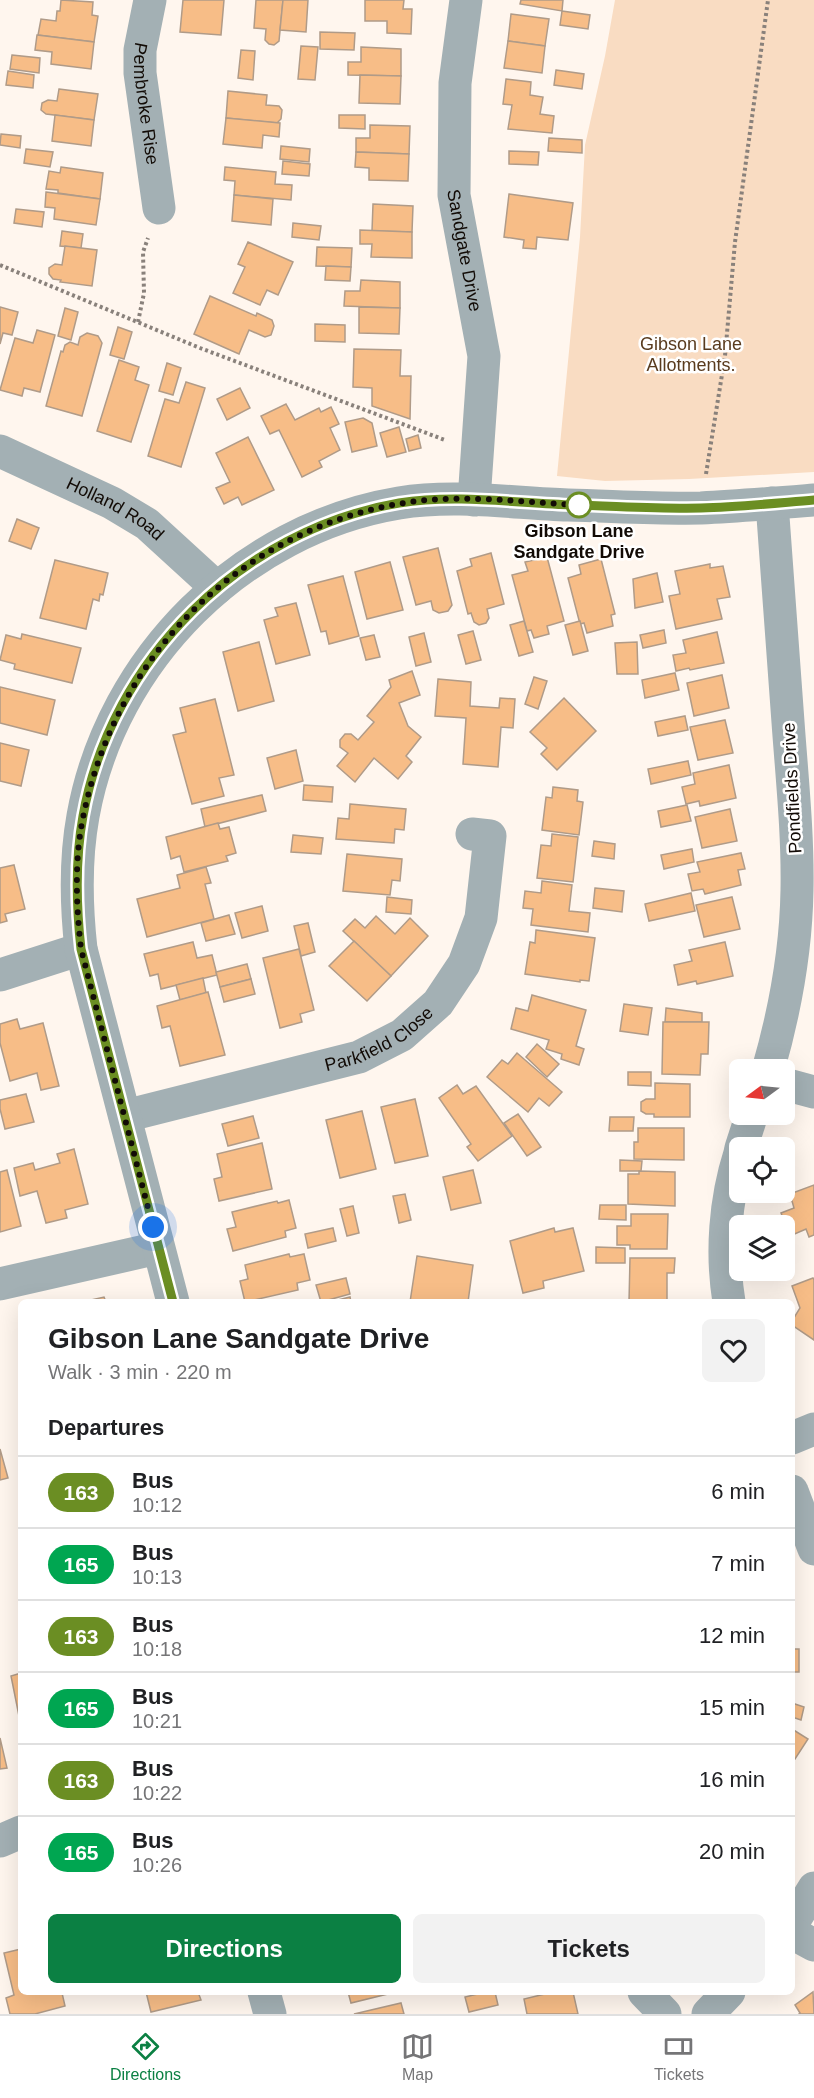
<!DOCTYPE html>
<meta charset="utf-8">
<style>
body{margin:0;font-family:Arial,sans-serif;background:#f2f2f2;color:#202124;height:100vh;display:flex;flex-direction:column;font-size:22px;white-space:nowrap}
*{box-sizing:border-box;margin:0}
p{font-size:20px;color:#757577}
.icon{flex:none;width:33px;height:33px;fill:none;stroke:currentColor;stroke-width:2;stroke-linecap:round;stroke-linejoin:round}
.map{position:relative;flex:1;overflow:hidden}
.drawer{position:absolute;left:18px;top:1299px;width:777px;height:696px;display:flex;flex-direction:column;background:#fff;border-radius:9px;box-shadow:0 6px 24px #0002}
.drawer>*{flex:none}
.badge{padding:0 12px;border-radius:20px;font-size:21px;line-height:39px}
.needle{width:39px;rotate:255deg}
.fabs{position:absolute;left:729px;top:1059px;display:grid;gap:12px}
.fabs a{display:grid;place-items:center;width:66px;height:66px;border-radius:9px;background:#fff;box-shadow:0 6px 24px #0002;font-size:30px}
.you{position:absolute;width:30px;height:30px;margin:-15px;border:4px solid #fff;border-radius:50%;background:#1a73e8;box-shadow:0 0 0 9px #1a73e833}
.map>.badge{position:absolute;translate:-50% -50%;box-shadow:0 0 0 3px #fff}
h2{padding:0 30px;font-size:22px;line-height:54px}
.round{display:grid;place-items:center;flex:none;width:63px;height:63px;border-radius:9px;background:#f2f2f2}
.head{display:flex;align-items:center;justify-content:space-between;height:102px;padding:0 30px}
h1{font-size:28px;font-weight:700;line-height:45px}
.button{display:flex;gap:12px;margin-top:auto;padding:12px 30px}
.button a{flex:1;height:69px;border-radius:9px;background:#0b8043;color:#fff;font-size:24px;font-weight:700;line-height:69px;text-align:center}
.button a+a{background:#f2f2f2;color:#202124}
ul{padding:0;list-style:none}
li{display:flex;align-items:center;gap:18px;height:72px;padding:0 30px;border-top:2px solid #e0e0e0}
li div{flex:1}
li b{display:block;font-size:22px}
li em{font-style:normal}
li .badge{min-width:66px;font-weight:700;text-align:center}
.dock{display:flex;justify-content:space-around;align-items:center;height:84px;border-top:2px solid #e0e0e0;background:#fff;font-size:16px;color:#757577}
.dock a{display:grid;justify-items:center;gap:3px}
.dock .on{color:#0b8043}
.map>svg:first-child{display:block}
.green{fill:#f9dcc2}
.building{fill:#f7bd87;stroke:#b09b88;stroke-width:1.5}
.lines{fill:none;stroke-linecap:round;stroke-linejoin:round}
.path{stroke:#89817b;stroke-width:4;stroke-dasharray:3 3;stroke-linecap:butt}
.street{stroke:#a3b0b4;stroke-width:33}
.line-casing{stroke:#fff;stroke-width:14}
.line{stroke:#6b8e23;stroke-width:9}
.walk{stroke:#120b06;stroke-width:6;stroke-dasharray:0 10.8}
.stop-dot{fill:#fff;stroke:#6b8e23;stroke-width:3}
.labels{text-anchor:middle;dominant-baseline:central;stroke-width:5;stroke-linejoin:round;paint-order:stroke}
.street-label{font-size:18px;fill:#120b06;stroke:#fff}
.park-label{font-size:18px;fill:#593b1e;stroke:#fff}
.stop-label{font-size:18px;font-weight:bold;fill:#120b06;stroke:#fff}
</style>
<div class="map">
<svg width="814" height="2014" viewBox="0 0 814 2014">
<rect width="100%" height="100%" fill="#fff6ee"/>
<!-- green -->
<path class="green" d="M615,0H814V472L689,479L605,481L557,476L580,237L585,145L605,56Z"/>
<!-- building -->
<g class="building">
<path d="M61,0L93,2L92,15L98,16L94,42L38,35L41,19L56,21L57,11H60Z"/>
<path d="M183,0H224L221,35L180,32Z"/>
<path d="M256,0H283L279,41L274,45L269,44L265,40L266,29L254,28Z"/>
<path d="M283,0H308L306,32L280,30Z"/>
<path d="M365,0H404L403,9H412L411,34L387,33V21H365Z"/>
<path d="M521,0H563L562,11L520,4Z"/>
<path d="M562,11L590,15L588,29L560,25Z"/>
<path d="M511,14L549,19L545,46L508,41Z"/>
<path d="M320,32L355,33L354,50L320,49Z"/>
<path d="M37,35L94,42L91,69L51,64L52,52L35,50Z"/>
<path d="M508,41L545,46L542,73L504,68Z"/>
<path d="M301,46L318,47L315,80L298,79Z"/>
<path d="M361,47L401,49V76L348,75V62H361Z"/>
<path d="M241,50L255,51L253,80L238,78Z"/>
<path d="M12,55L40,58L39,73L10,69Z"/>
<path d="M556,70L584,74L582,89L554,85Z"/>
<path d="M8,71L34,75L33,88L6,85Z"/>
<path d="M360,75L401,76L400,104L359,103Z"/>
<path d="M506,79L531,82L530,95L543,97L540,114L554,116L552,133L508,129L512,105L503,104Z"/>
<path d="M59,89L98,94L94,120L46,114L41,110L42,103L48,100L57,101Z"/>
<path d="M228,91L267,95L266,105L279,106L282,110L281,119L277,123L226,118Z"/>
<path d="M55,115L94,120L91,146L52,141Z"/>
<path d="M339,115H365V129L339,128Z"/>
<path d="M226,118L280,123L279,137L263,135L262,148L223,144Z"/>
<path d="M370,125L410,126L409,154L356,152V138H370Z"/>
<path d="M1,134L21,136L20,148L0,145Z"/>
<path d="M549,138L582,140V153L548,151Z"/>
<path d="M281,146L310,149L309,162L280,159Z"/>
<path d="M26,149L53,152L50,167L24,163Z"/>
<path d="M509,151L539,152L538,165L509,164Z"/>
<path d="M356,152L409,154L408,181L369,180V168L355,167Z"/>
<path d="M283,161L310,164L309,176L282,174Z"/>
<path d="M61,167L103,173L100,199L58,193V190L46,189L49,171L60,173Z"/>
<path d="M225,167L276,172L275,184L292,185L291,200L234,195L235,181L224,180Z"/>
<path d="M46,192L100,199L96,225L54,219L55,208L45,207Z"/>
<path d="M509,194L573,203L568,240L537,237L536,249L523,248L524,240L504,237Z"/>
<path d="M234,195L273,199L271,225L232,221Z"/>
<path d="M373,204L413,206L412,232L372,231Z"/>
<path d="M16,209L44,212L42,227L14,223Z"/>
<path d="M293,223L321,226L319,240L292,237Z"/>
<path d="M360,230L412,232V258L371,257L372,244H360Z"/>
<path d="M62,231L83,234L81,248L60,246Z"/>
<path d="M248,242L293,262L278,295L267,290L260,305L233,293L245,267L238,264Z"/>
<path d="M65,246L97,250L92,286L60,282L61,280L53,279L49,274V268L55,264L62,265Z"/>
<path d="M317,247L352,248L351,267L316,266Z"/>
<path d="M326,266L351,267L350,281L325,280Z"/>
<path d="M361,280L400,282V308L344,306L345,291H360Z"/>
<path d="M210,296L256,316L257,313L272,320L274,326L271,335L265,337L249,330L239,354L194,334Z"/>
<path d="M0,307L18,312L12,335L3,333L0,344Z"/>
<path d="M359,307L400,308L399,334L359,333Z"/>
<path d="M65,308L78,312L71,340L58,336Z"/>
<path d="M315,324L345,325V342L315,341Z"/>
<path d="M118,327L132,332L124,359L110,355Z"/>
<path d="M37,330L55,335L40,392L24,388L22,396L0,390L15,338L33,343Z"/>
<path d="M87,333L98,336L102,343L82,416L46,406L61,351L63,352L65,345L70,342L78,345L80,337Z"/>
<path d="M354,349L401,350L400,376H411L410,419L372,406V388L353,387Z"/>
<path d="M119,360L139,367L135,380L149,385L131,442L97,431Z"/>
<path d="M167,363L181,368L173,395L159,391Z"/>
<path d="M186,382L205,388L181,467L148,456L165,399L179,403Z"/>
<path d="M240,388L250,408L227,420L217,399Z"/>
<path d="M286,404L295,420L319,408L321,412L331,407L339,424L330,428L340,450L319,461L322,467L302,477L279,430L270,434L261,416Z"/>
<path d="M363,418L372,423L377,446L352,452L345,422Z"/>
<path d="M399,427L406,452L387,457L380,433Z"/>
<path d="M418,435L421,448L409,451L406,439Z"/>
<path d="M248,437L274,490L242,505L238,497L224,504L216,488L230,482L216,453Z"/>
<path d="M17,519L39,528L31,549L9,541Z"/>
<path d="M438,548L452,605L448,611L439,613L433,610L431,601L416,605L403,557Z"/>
<path d="M491,553L504,604L487,609L489,618L486,623L479,625L474,622L471,613L468,614L457,571L472,566L470,559Z"/>
<path d="M547,557L564,621L547,626L549,634L534,638L531,630L527,631L512,575L528,571L525,562Z"/>
<path d="M601,559L615,614L611,615L613,626L587,633L584,623L580,624L568,578L581,574L579,565Z"/>
<path d="M55,560L108,573L103,595L100,594L99,601L93,599L86,629L40,618Z"/>
<path d="M390,562L403,610L367,619L355,572Z"/>
<path d="M710,564V568L723,566L730,597L717,599L722,619L676,629L669,596L680,594L675,571Z"/>
<path d="M657,573L663,602L635,608L633,579Z"/>
<path d="M343,576L359,636L329,644L326,631L321,632L308,585Z"/>
<path d="M296,603L310,655L276,664L264,620L278,616L275,608Z"/>
<path d="M524,621L533,652L519,656L510,625Z"/>
<path d="M580,621L588,651L573,655L565,625Z"/>
<path d="M664,630L666,643L643,648L640,635Z"/>
<path d="M473,631L481,660L466,664L458,635Z"/>
<path d="M717,632L724,663L690,670L689,668L676,671L673,655L686,653L683,640Z"/>
<path d="M424,633L431,662L416,666L409,637Z"/>
<path d="M22,634L81,648L72,683L14,669L15,664L0,660L6,635L21,639Z"/>
<path d="M374,635L380,657L366,660L360,638Z"/>
<path d="M259,642L274,701L238,711L223,652Z"/>
<path d="M637,642L638,674H617L615,643Z"/>
<path d="M412,671L420,695L399,703L408,726L421,737L406,756L412,762L398,779L374,758L355,782L337,766L348,753L340,747V740L345,734H351L358,740L374,722L367,716L391,687L389,680Z"/>
<path d="M675,673L679,690L645,698L642,680Z"/>
<path d="M722,675L729,708L694,716L687,683Z"/>
<path d="M534,677L547,681L538,709L525,704Z"/>
<path d="M438,679L471,682L470,706L499,708L500,698L515,699L513,728L501,727L498,767L463,764L466,718L435,716Z"/>
<path d="M0,687L55,700L47,735L0,723Z"/>
<path d="M564,698L596,731L557,770L541,754L547,748L530,732Z"/>
<path d="M215,699L234,775L219,778L224,796L192,804L173,735L186,732L180,708Z"/>
<path d="M685,716L688,730L658,736L655,722Z"/>
<path d="M725,720L733,753L698,760L690,727Z"/>
<path d="M0,743L29,750L21,786L0,781Z"/>
<path d="M296,750L303,781L275,789L267,758Z"/>
<path d="M688,761L691,775L651,784L648,769Z"/>
<path d="M729,765L736,798L700,806L699,801L686,804L682,787L695,784L693,773Z"/>
<path d="M304,785L333,787L332,802L303,800Z"/>
<path d="M553,787L578,790L577,801L583,802L579,835L542,830L546,797L552,798Z"/>
<path d="M262,795L266,811L205,827L201,809Z"/>
<path d="M350,804L406,809L404,830L395,829L394,843L336,839L338,818L349,819Z"/>
<path d="M687,805L691,821L661,827L658,811Z"/>
<path d="M730,809L737,841L702,848L695,817Z"/>
<path d="M218,823L220,829L229,827L236,853L226,856L228,861L184,872L180,856L171,859L166,837Z"/>
<path d="M552,834L578,837L573,882L537,878L541,845L551,846Z"/>
<path d="M293,835L323,838L321,854L291,852Z"/>
<path d="M594,841L615,844L614,859L592,856Z"/>
<path d="M692,849L694,862L664,869L661,855Z"/>
<path d="M741,853L745,869L738,870L741,885L705,894L703,889L692,891L688,874L700,872L697,862Z"/>
<path d="M347,854L402,859L400,881L392,880L390,895L343,891Z"/>
<path d="M14,865L25,909L5,914L7,921L0,923V868Z"/>
<path d="M206,867L211,883L205,884L214,919L147,937L137,899L180,888L177,875Z"/>
<path d="M542,881L572,885L569,911L590,913L588,932L531,925L533,909L523,908L525,891L541,893Z"/>
<path d="M595,888L624,891L622,912L593,908Z"/>
<path d="M691,893L695,911L649,921L645,904Z"/>
<path d="M387,897L412,900L411,914L386,912Z"/>
<path d="M732,897L740,929L704,937L696,905Z"/>
<path d="M262,906L268,931L242,938L235,913Z"/>
<path d="M229,915L235,934L206,941L201,923Z"/>
<path d="M376,916L395,934L410,918L428,936L391,976L343,931L355,919L365,928Z"/>
<path d="M308,923L315,952L301,956L294,926Z"/>
<path d="M536,930L595,938L589,981L580,980V982L525,974L530,942L535,943Z"/>
<path d="M354,941L391,976L367,1001L329,966Z"/>
<path d="M193,942L197,958L212,955L217,975L161,989L158,974L150,976L144,954Z"/>
<path d="M725,942L733,976L697,984L696,981L678,985L674,965L692,961L689,950Z"/>
<path d="M299,949L314,1010L300,1014L302,1022L280,1028L263,958Z"/>
<path d="M247,964L251,979L220,987L216,972Z"/>
<path d="M203,978L206,993L180,1000L176,985Z"/>
<path d="M251,979L255,994L224,1002L220,987Z"/>
<path d="M208,992L225,1055L180,1066L170,1026L162,1028L157,1006Z"/>
<path d="M532,995L586,1010L576,1046L584,1049L579,1065L561,1059L562,1054L546,1049L549,1040L511,1029L516,1008L528,1011Z"/>
<path d="M624,1004L652,1008L648,1035L620,1031Z"/>
<path d="M666,1008L702,1013V1022H665Z"/>
<path d="M17,1019L20,1029L43,1023L59,1086L41,1090L37,1073L10,1081L0,1043V1024Z"/>
<path d="M663,1022H709L708,1054H701L700,1075L662,1074Z"/>
<path d="M537,1044L559,1064L547,1077L526,1057Z"/>
<path d="M517,1053L562,1092L549,1106L539,1098L528,1112L487,1077L502,1060L508,1064Z"/>
<path d="M628,1072H651V1086L628,1085Z"/>
<path d="M655,1083L690,1084V1117H654V1114H646L641,1111V1102L646,1099H655Z"/>
<path d="M457,1085L463,1094L476,1086L512,1136L478,1161L467,1147L471,1144L439,1098Z"/>
<path d="M26,1094L34,1122L5,1129L0,1109V1100Z"/>
<path d="M415,1099L428,1156L395,1163L381,1107Z"/>
<path d="M362,1111L376,1169L340,1178L326,1120Z"/>
<path d="M518,1114L541,1147L527,1156L504,1123Z"/>
<path d="M253,1116L259,1138L228,1146L222,1124Z"/>
<path d="M610,1117H634L633,1131H609Z"/>
<path d="M638,1128H684V1160L634,1159V1142H638Z"/>
<path d="M262,1143L272,1189L219,1201L214,1179L222,1177L217,1154Z"/>
<path d="M74,1149L88,1204L65,1210L67,1218L46,1223L37,1191L20,1196L14,1168L33,1163L35,1170L60,1163L57,1154Z"/>
<path d="M620,1160L642,1161L641,1171H620Z"/>
<path d="M7,1170L21,1226L0,1232V1172Z"/>
<path d="M473,1170L481,1203L451,1210L443,1177Z"/>
<path d="M639,1171L675,1172V1206L628,1204V1174H639Z"/>
<path d="M814,1185V1235L809,1237L806,1229L790,1236L781,1213L794,1208L790,1194Z"/>
<path d="M405,1194L411,1220L399,1223L393,1196Z"/>
<path d="M289,1200L296,1228L285,1231L286,1237L233,1251L227,1229L236,1227L232,1212L277,1201L278,1203Z"/>
<path d="M600,1205H626V1220L599,1219Z"/>
<path d="M353,1206L359,1233L347,1236L340,1209Z"/>
<path d="M631,1214H668L667,1249H630V1245H617V1226H631Z"/>
<path d="M333,1228L336,1241L308,1248L305,1234Z"/>
<path d="M554,1228L555,1232L573,1228L584,1271L543,1281L544,1288L523,1293L510,1241Z"/>
<path d="M596,1247L625,1248V1263H596Z"/>
<path d="M289,1254L290,1257L304,1254L310,1280L297,1283L298,1290L245,1302L240,1281L248,1279L245,1265Z"/>
<path d="M417,1256L473,1265L468,1302H410Z"/>
<path d="M630,1258H675L674,1273H667V1302H629Z"/>
<path d="M346,1278L350,1294L321,1302L316,1285Z"/>
<path d="M813,1278L814,1280V1340L792,1325V1321L800,1308L792,1286Z"/>
<path d="M104,1297L106,1302H82Z"/>
<path d="M350,1297L351,1302H330Z"/>
<path d="M0,1449L8,1478L0,1480Z"/>
<path d="M792,1649H799V1672H794L793,1696Z"/>
<path d="M21,1673V1726L11,1676Z"/>
<path d="M792,1703L804,1707L801,1720L792,1717Z"/>
<path d="M792,1729L808,1739L795,1759L792,1757Z"/>
<path d="M0,1738L7,1768L0,1769Z"/>
<path d="M21,1949V1992H65L62,1993L65,2006L35,2014H10L6,1998L14,1995L4,1953Z"/>
<path d="M146,1992H198L201,2000L151,2012Z"/>
<path d="M348,1992H396L351,2003Z"/>
<path d="M486,1992H495L498,2005L469,2012L465,1997Z"/>
<path d="M553,1992H573L578,2014H527L524,1999Z"/>
<path d="M813,1992L814,2014H799L800,2013L795,2005Z"/>
<path d="M401,2003L404,2014H354Z"/>
</g>
<g class="lines">
<!-- path -->
<g class="path">
<path d="M0,265L200,348L445,440"/>
<path d="M138,322L144,293L143,252L148,238"/>
<path d="M706,474L725,356L735,242L768,0"/>
</g>
<!-- street -->
<g class="street">
<path id="s1" d="M150,0L140,50V73L159,208"/>
<path id="s2" d="M466,0L455,83L454,195L484,356L474,500"/>
<path id="s3" d="M0,451L112,503L147,524L217,588"/>
<path d="M0,975L81,949"/>
<path d="M768,1070C785,1011 796,951 797,890C798,834 792,778 788,722C783,649 778,576 772,503"/>
<path d="M784,1084L814,1092"/>
<path id="s4" d="M125,1116L359,1057L402,1035L438,1003L464,964L481,918L490,836L472,834"/>
<path d="M741,1148L752,1114"/>
<path d="M0,1284L158,1248"/>
<path d="M173,1302L81,949C76,904 75,860 83,816C111,659 242,529 399,503C455,494 512,503 568,505C612,506 657,509 701,508C739,506 776,503 814,500"/>
<path d="M729,1302C721,1253 725,1200 740,1153"/>
<path d="M792,1438L814,1429"/>
<path d="M792,1491L814,1549"/>
<path d="M0,1841L21,1832"/>
<path d="M792,1924L814,1888"/>
<path d="M792,1933L814,1945"/>
<path d="M264,1992L270,2014"/>
<path d="M644,1992L665,2014"/>
<path d="M708,2014L729,1992"/>
</g>
</g>
<g class="lines">
<defs>
<path id="line" d="M173,1302L81,949C76,904 75,860 83,816C111,659 242,530 399,503C456,494 515,503 573,505C616,506 659,509 701,508C739,507 777,503 814,500"/>
</defs>
<!-- line casing -->
<use href="#line" class="line-casing"/>
<!-- line -->
<use href="#line" class="line"/>
<!-- walk -->
<path class="walk" d="M153,1227L81,949C76,904 74,858 84,813C117,656 238,532 398,504C457,493 519,502 579,505"/>
</g>
<!-- markers -->
<circle class="stop-dot" cx="579" cy="505" r="12"/>
<g class="labels">
<!-- street labels -->
<g class="street-label">
<text stroke="none"><textPath href="#s1" startOffset="105">Pembroke Rise</textPath></text>
<text stroke="none"><textPath href="#s2" startOffset="252">Sandgate Drive</textPath></text>
<text stroke="none"><textPath href="#s3" startOffset="129">Holland Road</textPath></text>
<text transform="translate(792 788) rotate(-93)">Pondfields Drive</text>
<text stroke="none"><textPath href="#s4" startOffset="267">Parkfield Close</textPath></text>
</g>
<!-- park labels -->
<g class="park-label">
<text x="691" y="344">Gibson Lane<tspan x="691" dy="21">Allotments.</tspan></text>
</g>
<!-- stop labels -->
<g class="stop-label">
<text x="579" y="531">Gibson Lane<tspan x="579" dy="21">Sandgate Drive</tspan></text>
</g>
</g>
</svg>
<div class="fabs">
<a><svg class="needle" viewBox="-14 -14 28 28"><path d="M0-13l5 13h-10z" fill="#e53935"/><path d="M0 13l5-13h-10z" fill="#757577"/></svg></a>
<a><svg class="icon" aria-label="locate" viewBox="0 0 24 24"><circle cx="12" cy="12" r="6"/><path d="M12 2v4M12 18v4M2 12h4M18 12h4"/></svg></a>
<a><svg class="icon" aria-label="layers" viewBox="0 0 24 24"><path d="M12 4l9 5-9 5-9-5zM3 14l9 5 9-5"/></svg></a>
</div>
<div class="you" style="left:153px;top:1227px"></div>
<section class="drawer">
<div class="head"><div><h1>Gibson Lane Sandgate Drive</h1><p>Walk · 3 min · 220 m</p></div><a class="round"><svg class="icon" aria-label="heart" viewBox="0 0 24 24"><path d="M12 20l-8-8c-3-5 5-10 8-4 3-6 11-1 8 4z"/></svg></a></div>
<h2>Departures</h2>
<ul>
<li><span class="badge" style="background:#6b8e23;color:#fff">163</span><div><b>Bus</b><p>10:12</p></div><em>6 min</em></li>
<li><span class="badge" style="background:#00a651;color:#fff">165</span><div><b>Bus</b><p>10:13</p></div><em>7 min</em></li>
<li><span class="badge" style="background:#6b8e23;color:#fff">163</span><div><b>Bus</b><p>10:18</p></div><em>12 min</em></li>
<li><span class="badge" style="background:#00a651;color:#fff">165</span><div><b>Bus</b><p>10:21</p></div><em>15 min</em></li>
<li><span class="badge" style="background:#6b8e23;color:#fff">163</span><div><b>Bus</b><p>10:22</p></div><em>16 min</em></li>
<li><span class="badge" style="background:#00a651;color:#fff">165</span><div><b>Bus</b><p>10:26</p></div><em>20 min</em></li>
</ul>
<div class="button"><a>Directions</a><a>Tickets</a></div>
</section>
</div>
<nav class="dock">
<a class="on"><svg class="icon" aria-label="directions" viewBox="0 0 24 24"><path d="M12 3l9 9-9 9-9-9zM9 14v-3h6M13 9l2 2-2 2"/></svg>Directions</a>
<a><svg class="icon" aria-label="map" viewBox="0 0 24 24"><path d="M3 6l6-2 6 2 6-2v14l-6 2-6-2-6 2zM9 4v14M15 6v14"/></svg>Map</a>
<a><svg class="icon" aria-label="tickets" viewBox="0 0 24 24"><path d="M3 7h18v10H3zM15 7v10"/></svg>Tickets</a>
</nav>
